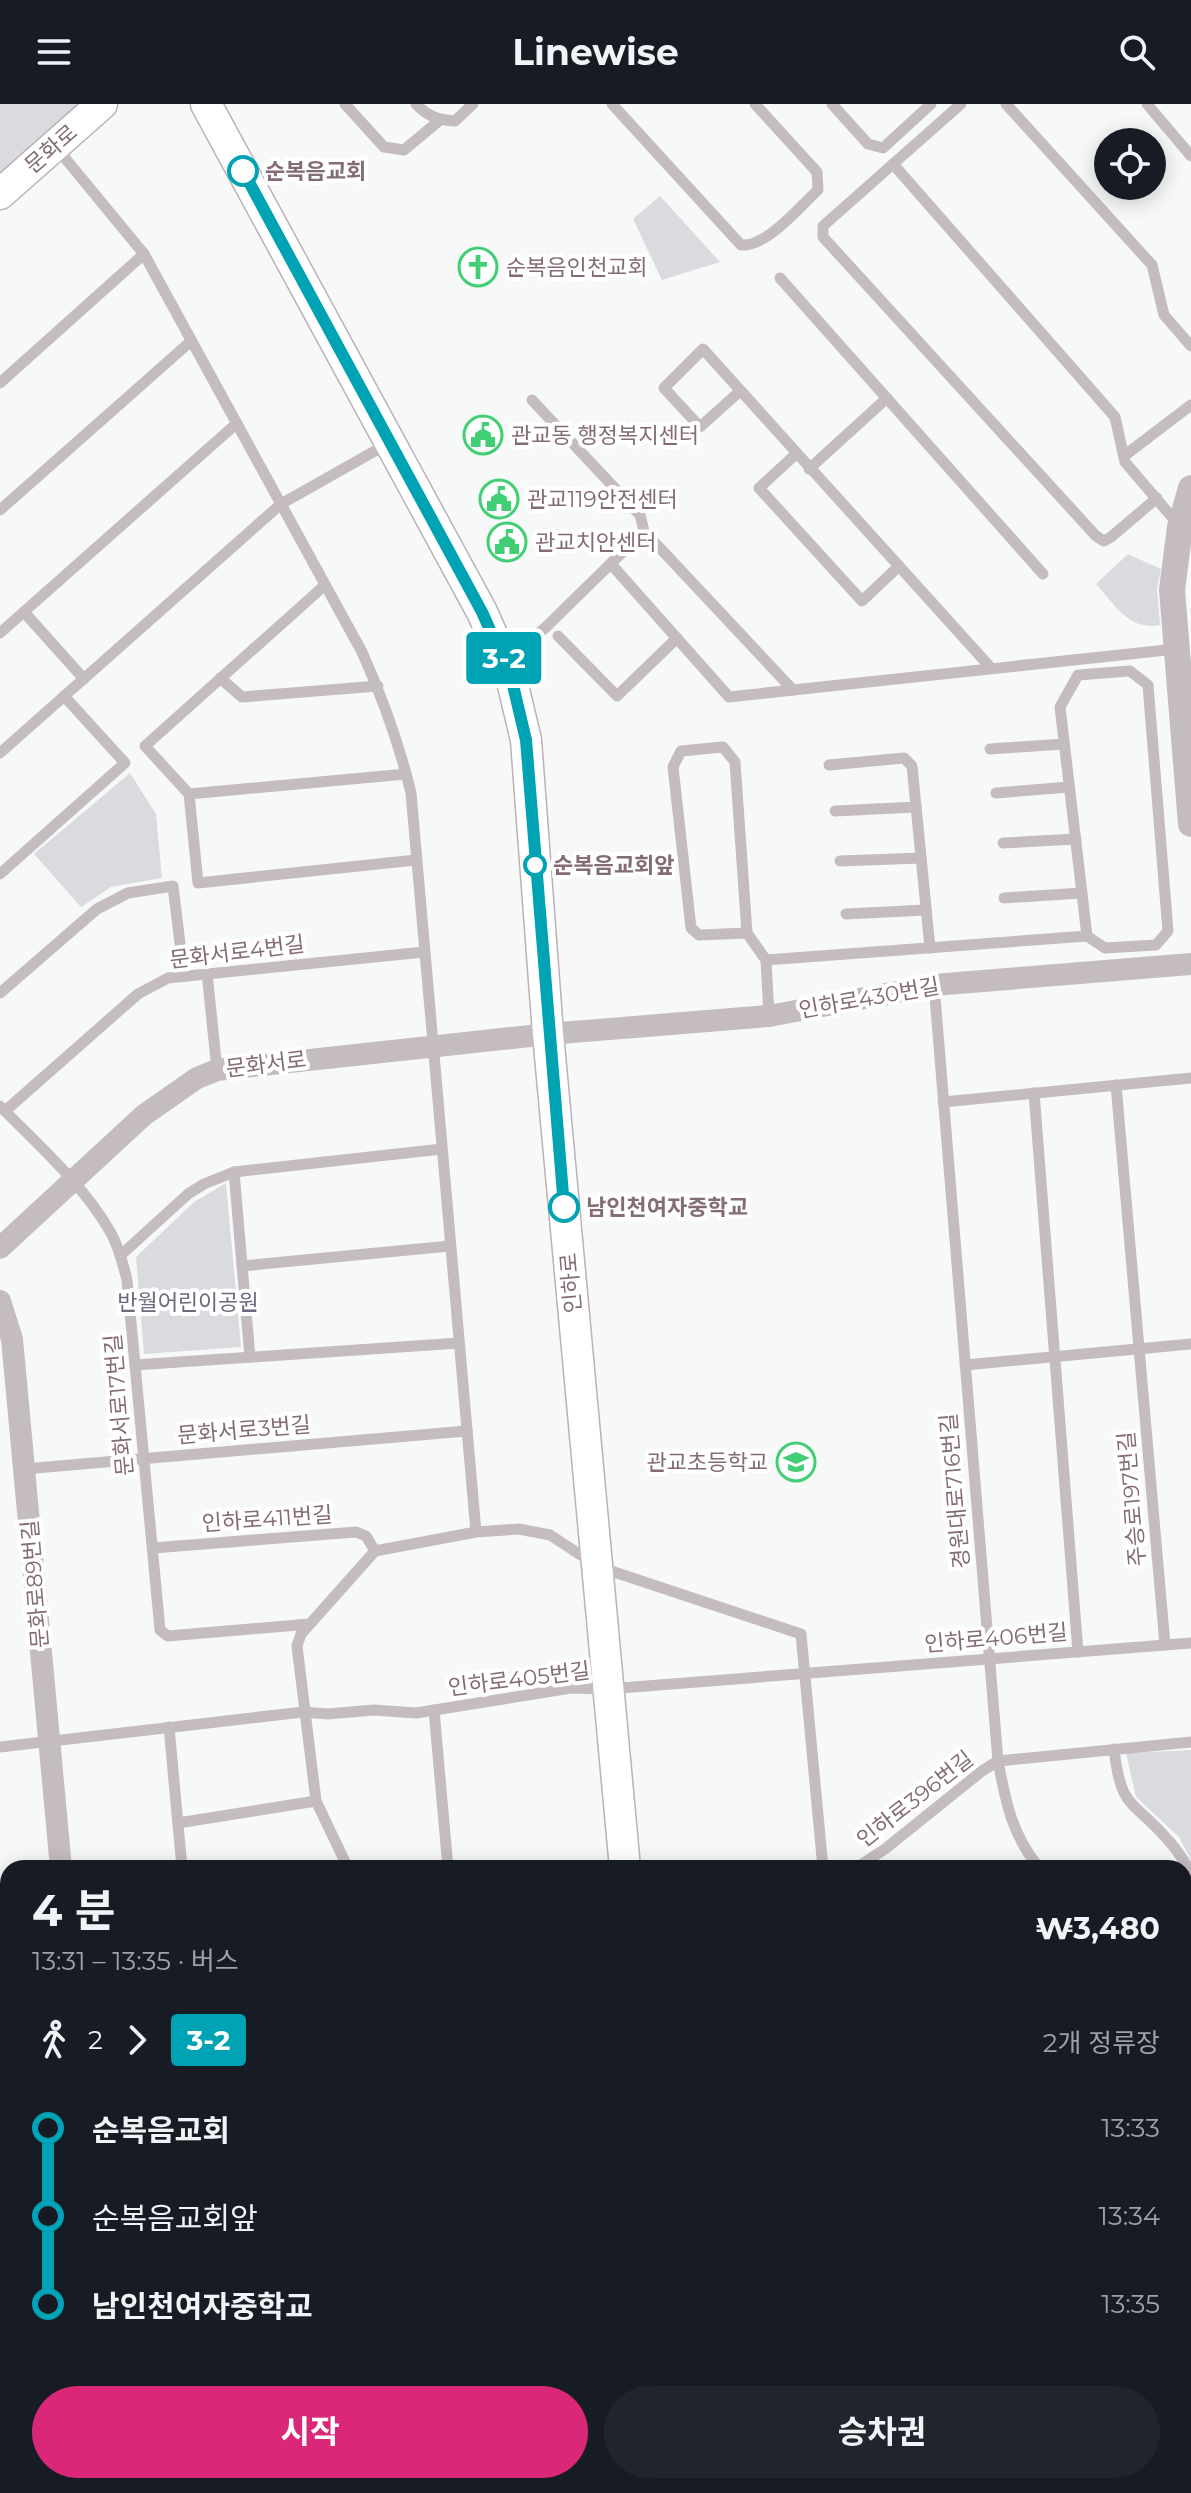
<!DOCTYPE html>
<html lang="ko">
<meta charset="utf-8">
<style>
body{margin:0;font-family:Montserrat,"Noto Sans KR",sans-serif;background:#20242c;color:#f1f3f6;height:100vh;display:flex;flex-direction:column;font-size:30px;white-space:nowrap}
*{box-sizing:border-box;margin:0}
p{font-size:26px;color:#9ea1a6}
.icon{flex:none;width:44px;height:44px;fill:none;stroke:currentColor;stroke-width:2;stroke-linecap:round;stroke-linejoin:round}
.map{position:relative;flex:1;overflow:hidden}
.details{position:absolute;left:0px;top:1756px;width:1192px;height:634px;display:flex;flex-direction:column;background:#171b24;border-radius:24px 24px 0 0;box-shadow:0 4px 20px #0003}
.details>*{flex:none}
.badge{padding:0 16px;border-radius:6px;font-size:28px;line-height:52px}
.tools{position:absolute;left:1094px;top:24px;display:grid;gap:16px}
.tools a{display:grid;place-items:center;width:72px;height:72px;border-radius:50%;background:#171b24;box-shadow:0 4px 20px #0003;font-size:40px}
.map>.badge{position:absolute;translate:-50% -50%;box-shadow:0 0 0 4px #fff}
.legs{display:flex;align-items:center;gap:12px;height:88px;padding:0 32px;font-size:26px}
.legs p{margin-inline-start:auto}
.summary{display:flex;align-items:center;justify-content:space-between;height:136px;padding:0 32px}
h1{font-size:44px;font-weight:700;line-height:60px}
.button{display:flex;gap:16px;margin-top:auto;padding:16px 32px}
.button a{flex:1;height:92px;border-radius:48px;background:#db2777;color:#fff;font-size:32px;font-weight:700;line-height:92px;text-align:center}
.button a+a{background:#20242c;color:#f1f3f6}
ul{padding:0 32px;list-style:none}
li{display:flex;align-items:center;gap:28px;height:88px;font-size:30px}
li i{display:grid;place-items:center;width:12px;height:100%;margin:0 10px;background:currentColor}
li i::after{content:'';width:20px;height:20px;margin:-10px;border:6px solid;border-radius:50%;background:#171b24}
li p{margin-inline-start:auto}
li:first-child i{background:linear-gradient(#0000 50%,currentColor 0)}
li:last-child i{background:linear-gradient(currentColor 50%,#0000 0)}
header{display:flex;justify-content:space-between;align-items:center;height:104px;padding:0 32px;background:#171b24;font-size:36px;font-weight:700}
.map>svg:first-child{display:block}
.green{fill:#d9dbdf}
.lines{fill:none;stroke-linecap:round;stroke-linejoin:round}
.secondary-casing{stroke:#bbb1b6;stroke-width:33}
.service{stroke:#c4bcc0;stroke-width:11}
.minor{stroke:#c4bcc0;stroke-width:22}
.tertiary{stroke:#c4bcc0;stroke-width:26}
.secondary{stroke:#fff;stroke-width:30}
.line-1-casing{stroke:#fff;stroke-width:18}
.line-1{stroke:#00a3b4;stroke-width:12}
.stop-1-dot{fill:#fff;stroke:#00a3b4;stroke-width:4}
.labels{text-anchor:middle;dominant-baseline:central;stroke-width:8;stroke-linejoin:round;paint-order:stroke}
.street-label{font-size:22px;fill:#846c77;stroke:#fff}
.stop-label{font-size:22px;font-weight:bold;fill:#846c77;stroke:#fff;text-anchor:start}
.poi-label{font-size:22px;fill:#846c77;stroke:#fff;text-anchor:start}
.park-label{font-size:22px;fill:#6a6b7c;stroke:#fff}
</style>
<header><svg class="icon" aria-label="menu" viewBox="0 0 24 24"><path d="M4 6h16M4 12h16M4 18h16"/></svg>Linewise<svg class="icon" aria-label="search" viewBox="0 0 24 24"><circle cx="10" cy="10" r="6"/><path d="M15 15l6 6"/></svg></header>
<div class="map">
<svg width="1191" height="2389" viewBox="0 0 1191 2389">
<rect width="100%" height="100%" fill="#f7f9f9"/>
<!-- green -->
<g class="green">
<path d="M0,0H88L0,79Z"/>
<path d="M660,92L720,158L662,176L633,115Z"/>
<path d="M1128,450L1161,465L1157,484L1160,521C1129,527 1115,501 1096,480Z"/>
<path d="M130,669L156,710L162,774L111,783L81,803L34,750Z"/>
<path d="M226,1079L241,1243L144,1250L136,1153L194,1098Z"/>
<path d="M1191,1646V1756L1179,1733L1136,1693L1126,1649Z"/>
<path d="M8,1866V2013L1,2010L0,2002V1874Z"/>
</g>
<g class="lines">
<defs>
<g id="secondary">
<path d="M206,0L482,508L511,573L526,636L548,930L625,1764"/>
<path d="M0,90L102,0"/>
<path d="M1184,2037L1191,2029"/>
<path d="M916,2382L924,2389"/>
<path d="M882,2389L887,2382"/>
</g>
</defs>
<!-- secondary casing -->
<use href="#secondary" class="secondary-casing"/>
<!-- service -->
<g class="service">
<path d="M345,0L384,43L404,46L440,16"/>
<path d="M416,0C427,12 438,16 455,17L473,0"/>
<path d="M612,0L741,141C767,143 799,103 818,86L817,68L755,0"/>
<path d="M832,0L868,40L883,44L931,0"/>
<path d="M961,0L823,122V133L1096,432L1104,437L1111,433L1157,394"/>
<path d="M1006,0L1152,161L1164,211L1191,242"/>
<path d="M1147,0L1191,52"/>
<path d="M55,42L144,150L362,548C383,595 399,639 411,689L476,1428"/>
<path d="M893,60L1115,313L1125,358L1177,419"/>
<path d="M780,174L1043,470"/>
<path d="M0,279L144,150"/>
<path d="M740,287L700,323L664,284L703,245L991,564"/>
<path d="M532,296L640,411L644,427L793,586L1176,545"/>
<path d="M796,350L759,384L862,497L899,462"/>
<path d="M1124,352L1191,301"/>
<path d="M809,365L887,294"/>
<path d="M0,406L190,238"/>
<path d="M611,460L729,593L793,586"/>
<path d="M24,508L84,575"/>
<path d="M0,529L236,320"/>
<path d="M558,532L617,592L677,534"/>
<path d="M506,557L546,523L644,427"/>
<path d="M220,574L242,593L378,582"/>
<path d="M990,645L1064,640"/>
<path d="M0,649L281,400L389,339"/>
<path d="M829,661L904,654L912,662L930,844"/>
<path d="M996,689L1069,683"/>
<path d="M189,690L198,779L416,756"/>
<path d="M189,690L145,642L325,481"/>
<path d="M189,690L406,670"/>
<path d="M835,707L916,703"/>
<path d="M1003,739L1076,735"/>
<path d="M840,757L921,754"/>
<path d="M0,770L125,659L64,592"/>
<path d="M1004,794L1082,789"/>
<path d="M846,810L926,806"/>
<path d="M747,829L735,658L723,643L681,647L673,663L691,824L699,831L747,829L766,856L769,912"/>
<path d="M766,856L1087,832L1105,844L1156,841L1168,827L1148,581L1130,567L1078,571L1060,603L1087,832"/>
<path d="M207,869L217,966"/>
<path d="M934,881L998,1657C1006,1700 1012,1730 1039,1764"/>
<path d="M0,889L97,805L128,789L173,782L184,872"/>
<path d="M1116,981L1165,1541"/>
<path d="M1034,989L1078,1548"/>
<path d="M943,998L1191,974"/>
<path d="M0,1002C38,1041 84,1081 111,1129C119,1144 123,1160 127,1176L160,1526L168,1532L309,1520"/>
<path d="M5,1007L138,890L168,874L424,848"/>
<path d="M234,1068L250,1253"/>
<path d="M121,1151L188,1090L204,1080L234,1068L442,1045"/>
<path d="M242,1162L450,1142"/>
<path d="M135,1261L459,1239"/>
<path d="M965,1261L1191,1240"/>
<path d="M24,1365L467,1327"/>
<path d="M153,1444L356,1428L366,1432L375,1447"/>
<path d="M434,1606L448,1764"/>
<path d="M169,1623L182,1764"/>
<path d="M0,1643L303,1608L328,1610L374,1606L416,1609L571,1584L608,1585L1191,1539"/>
<path d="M1114,1645C1121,1707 1133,1695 1168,1736C1177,1745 1183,1757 1191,1767"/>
<path d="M178,1719L316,1697"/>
<path d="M348,1764L316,1697L297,1542L301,1530L375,1447L476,1428L519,1425L550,1431L599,1463L801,1530L823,1764"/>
<path d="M856,1764L885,1745L982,1667L998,1657L1191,1638"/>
<path d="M1184,1904L1191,1896"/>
<path d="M0,2144L8,2139"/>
<path d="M0,2223L8,2231"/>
<path d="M1184,2346L1191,2352"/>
<path d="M152,2382L159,2389"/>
<path d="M300,2382L301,2389"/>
<path d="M389,2382L395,2389"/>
<path d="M658,2382L665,2389"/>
<path d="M24,2389L32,2382"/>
<path d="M475,2389L481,2382"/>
<path d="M672,2389L678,2382"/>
</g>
<!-- minor -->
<g class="minor">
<path d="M0,1144L144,1011L197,974L217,966L548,930L769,912L934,881L1191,860"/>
<path d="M0,1197L12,1235L61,1764"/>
<path d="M0,1842L8,1835"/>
</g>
<!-- tertiary -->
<path class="tertiary" d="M1191,384L1180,423L1172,486L1191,720"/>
<!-- secondary -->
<use href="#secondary" class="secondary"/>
</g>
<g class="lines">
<defs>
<path id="line-1" d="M243,67L482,508L511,573L526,636L564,1103"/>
</defs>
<!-- line-1 casing -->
<use href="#line-1" class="line-1-casing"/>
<!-- line-1 -->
<use href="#line-1" class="line-1"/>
</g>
<!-- icons -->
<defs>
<symbol id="church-ring" viewBox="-11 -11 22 22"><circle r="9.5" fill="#fff" stroke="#42ce74" stroke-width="1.5"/><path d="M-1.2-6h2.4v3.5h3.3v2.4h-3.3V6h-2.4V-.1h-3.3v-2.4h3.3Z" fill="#42ce74"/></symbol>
<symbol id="civic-ring" viewBox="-11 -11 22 22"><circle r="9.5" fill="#fff" stroke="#42ce74" stroke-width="1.5"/><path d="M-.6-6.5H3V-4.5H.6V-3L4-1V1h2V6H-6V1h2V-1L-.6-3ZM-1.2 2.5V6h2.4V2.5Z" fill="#42ce74"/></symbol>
<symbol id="school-ring" viewBox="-11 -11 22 22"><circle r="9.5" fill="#fff" stroke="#42ce74" stroke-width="1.5"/><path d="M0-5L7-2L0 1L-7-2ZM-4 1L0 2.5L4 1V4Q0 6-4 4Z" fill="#42ce74"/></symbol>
</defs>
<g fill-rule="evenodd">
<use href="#church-ring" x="456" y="141" width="44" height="44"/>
<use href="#civic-ring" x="461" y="309" width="44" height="44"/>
<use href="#civic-ring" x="477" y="373" width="44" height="44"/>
<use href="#civic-ring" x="485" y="416" width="44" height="44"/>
<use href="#school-ring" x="774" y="1336" width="44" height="44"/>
</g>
<!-- markers -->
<g class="stop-1-dot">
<circle cx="243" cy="67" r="14"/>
<circle cx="535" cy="761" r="10"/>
<circle cx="564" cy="1103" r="14"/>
</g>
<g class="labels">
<!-- street labels -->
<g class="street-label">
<text transform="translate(51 45) rotate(-41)">문화로</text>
<text transform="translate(237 848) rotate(-7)">문화서로4번길</text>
<text transform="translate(869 894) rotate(-10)">인하로430번길</text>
<text transform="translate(266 960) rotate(-7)">문화서로</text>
<text transform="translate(571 1179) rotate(-95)">인하로</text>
<text transform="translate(119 1301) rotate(-95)">문화서로17번길</text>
<text transform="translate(244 1326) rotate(-5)">문화서로3번길</text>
<text transform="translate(955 1387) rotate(-95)">경원대로716번길</text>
<text transform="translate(1132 1395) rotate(-95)">주승로197번길</text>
<text transform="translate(267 1415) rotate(-4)">인하로411번길</text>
<text transform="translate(35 1480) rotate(-95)">문화로89번길</text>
<text transform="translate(996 1534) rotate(-5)">인하로406번길</text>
<text transform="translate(519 1575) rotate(-7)">인하로405번길</text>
<text transform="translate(915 1695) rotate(-38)">인하로396번길</text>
</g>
<!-- stop labels -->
<g class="stop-label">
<text x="265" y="67">순복음교회</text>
<text x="553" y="761">순복음교회앞</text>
<text x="586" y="1103">남인천여자중학교</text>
</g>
<!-- poi labels -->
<g class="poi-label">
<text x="506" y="163">순복음인천교회</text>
<text x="511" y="331">관교동 행정복지센터</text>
<text x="527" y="395">관교119안전센터</text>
<text x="535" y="438">관교치안센터</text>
<text x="768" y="1358" text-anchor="end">관교초등학교</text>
</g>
<!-- park labels -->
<g class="park-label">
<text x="188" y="1198">반월어린이공원</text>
</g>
</g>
</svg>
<div class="tools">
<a><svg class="icon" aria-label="locate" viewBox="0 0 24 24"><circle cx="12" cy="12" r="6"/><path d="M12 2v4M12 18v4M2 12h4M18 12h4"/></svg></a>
</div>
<b class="badge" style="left:504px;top:554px;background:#00a3b4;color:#fff">3-2</b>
<section class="details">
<div class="summary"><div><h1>4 분</h1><p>13:31 – 13:35 · 버스</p></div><b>₩3,480</b></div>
<div class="legs"><svg class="icon" aria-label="walk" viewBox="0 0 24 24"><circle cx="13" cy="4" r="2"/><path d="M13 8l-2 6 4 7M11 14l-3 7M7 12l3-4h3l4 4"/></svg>2<svg class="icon" aria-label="forward" viewBox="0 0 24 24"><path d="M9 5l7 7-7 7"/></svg><b class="badge" style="background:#00a3b4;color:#fff">3-2</b><p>2개 정류장</p></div>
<ul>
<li><i style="color:#00a3b4"></i><b>순복음교회</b><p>13:33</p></li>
<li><i style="color:#00a3b4"></i><span>순복음교회앞</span><p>13:34</p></li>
<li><i style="color:#00a3b4"></i><b>남인천여자중학교</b><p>13:35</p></li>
</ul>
<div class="button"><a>시작</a><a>승차권</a></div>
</section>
</div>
